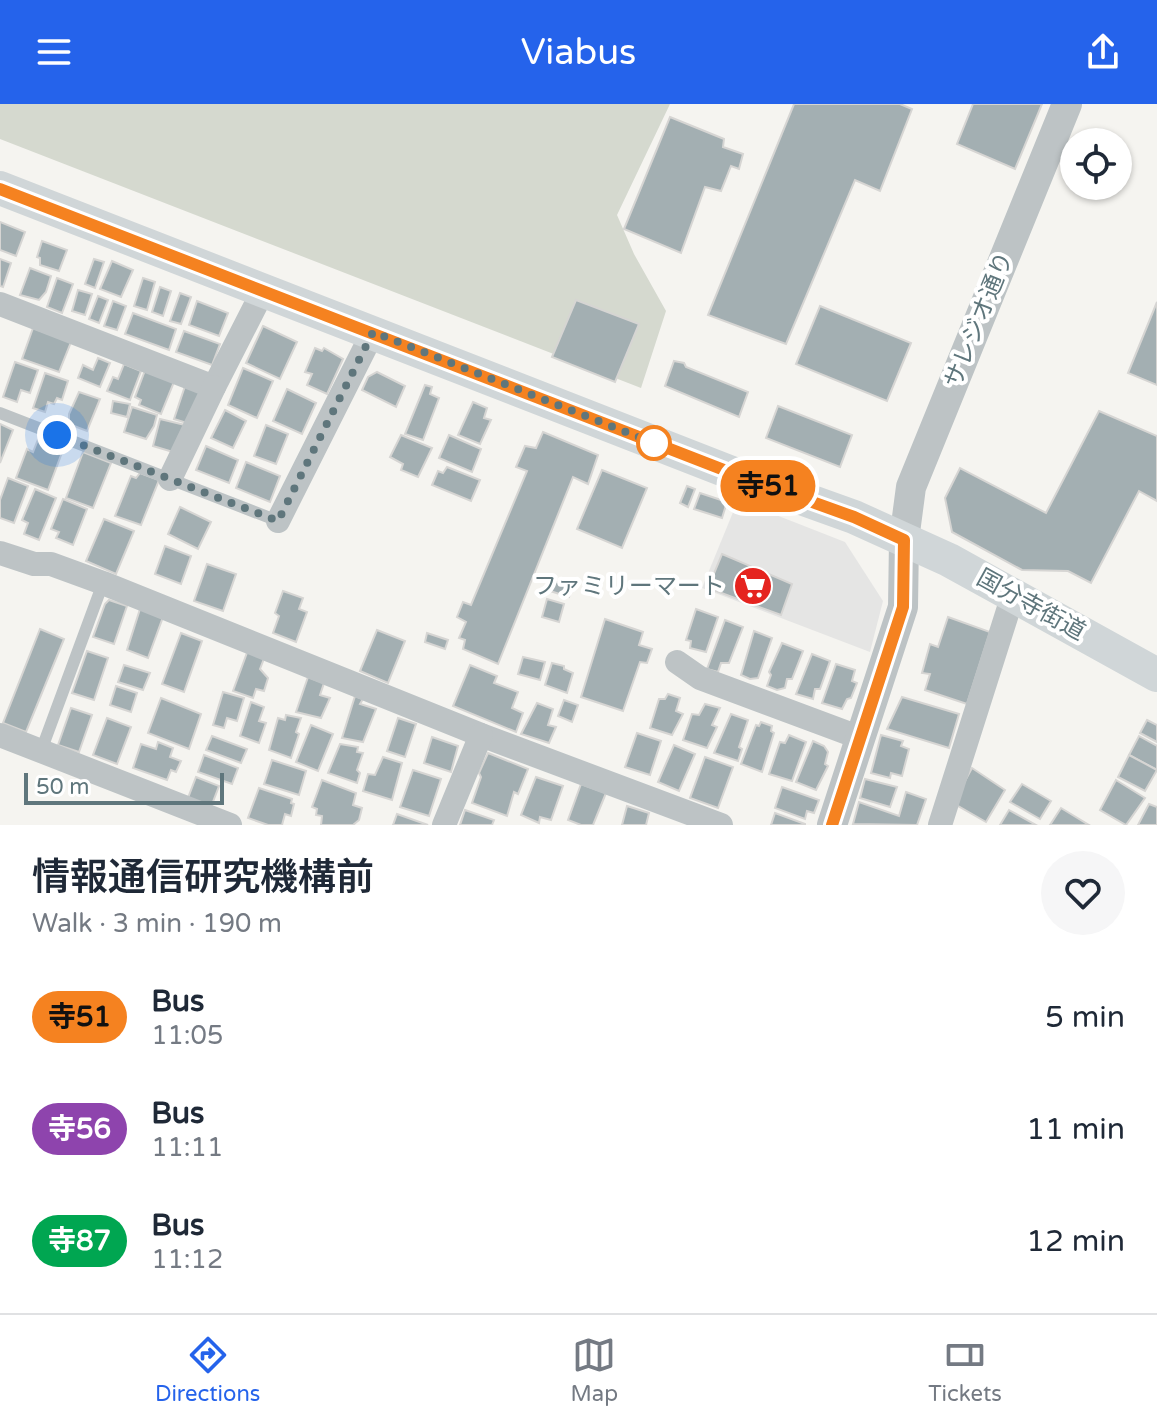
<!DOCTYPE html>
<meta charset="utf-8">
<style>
body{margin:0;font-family:"Varela Round","Noto Sans JP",sans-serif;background:#f6f6f7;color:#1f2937;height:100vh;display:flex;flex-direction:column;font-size:30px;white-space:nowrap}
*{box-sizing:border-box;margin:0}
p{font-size:26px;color:#747a83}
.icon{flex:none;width:44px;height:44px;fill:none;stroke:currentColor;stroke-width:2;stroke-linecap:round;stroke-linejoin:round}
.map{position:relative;height:721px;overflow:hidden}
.sheet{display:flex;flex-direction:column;background:#fff;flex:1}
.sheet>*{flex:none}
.badge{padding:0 16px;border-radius:26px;font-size:28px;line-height:52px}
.tools{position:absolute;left:1060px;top:24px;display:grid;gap:16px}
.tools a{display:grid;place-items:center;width:72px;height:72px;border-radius:50%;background:#fff;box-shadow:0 2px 6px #0004;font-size:40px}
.scale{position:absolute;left:24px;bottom:20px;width:200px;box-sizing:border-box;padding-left:8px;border:4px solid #5f767c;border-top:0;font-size:22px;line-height:28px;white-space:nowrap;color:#5f767c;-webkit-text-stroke:6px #fff;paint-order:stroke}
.you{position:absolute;width:40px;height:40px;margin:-20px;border:6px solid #fff;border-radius:50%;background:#1a73e8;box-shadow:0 0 0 12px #1a73e833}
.map>.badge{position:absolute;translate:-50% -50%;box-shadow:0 0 0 4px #fff}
.round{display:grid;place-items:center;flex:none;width:84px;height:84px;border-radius:42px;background:#f6f6f7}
.headline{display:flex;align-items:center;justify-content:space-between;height:136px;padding:0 32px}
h1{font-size:38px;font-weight:600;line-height:60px}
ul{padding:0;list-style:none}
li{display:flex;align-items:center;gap:24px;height:112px;padding:0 32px}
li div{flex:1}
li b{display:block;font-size:30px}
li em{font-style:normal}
li .badge{min-width:88px;font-weight:700;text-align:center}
header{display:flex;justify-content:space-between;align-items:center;height:104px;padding:0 32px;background:#2563eb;color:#fff;font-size:36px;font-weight:600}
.dock{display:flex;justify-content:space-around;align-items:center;height:112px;border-top:2px solid #e0e1e3;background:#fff;font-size:22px;color:#747a83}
.dock a{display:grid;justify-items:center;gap:4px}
.dock .current{color:#2563eb}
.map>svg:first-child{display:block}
.built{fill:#e5e5e4}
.green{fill:#d5d9cf}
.building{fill:#a3afb2;stroke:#d6d5d3;stroke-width:2}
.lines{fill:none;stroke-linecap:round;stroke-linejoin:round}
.service{stroke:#bdc3c5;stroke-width:12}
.minor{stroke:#bdc3c5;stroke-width:24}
.tertiary{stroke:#bdc3c5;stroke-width:30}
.secondary{stroke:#d0d6d8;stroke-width:34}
.line-casing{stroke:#fff;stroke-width:18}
.line{stroke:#f58220;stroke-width:12}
.walk{stroke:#5f767c;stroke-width:8;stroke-dasharray:0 14.4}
.stop-dot{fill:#fff;stroke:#f58220;stroke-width:4}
.labels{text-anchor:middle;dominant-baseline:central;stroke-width:8;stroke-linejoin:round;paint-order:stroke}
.street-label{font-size:24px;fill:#5f767c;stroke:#fff}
.poi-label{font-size:24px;fill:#5f767c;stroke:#fff;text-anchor:end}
</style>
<header><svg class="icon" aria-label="menu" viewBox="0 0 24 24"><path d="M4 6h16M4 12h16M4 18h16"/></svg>Viabus<svg class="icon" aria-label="share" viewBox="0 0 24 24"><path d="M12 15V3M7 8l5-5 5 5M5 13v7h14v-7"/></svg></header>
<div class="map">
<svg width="1157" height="721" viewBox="0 0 1157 721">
<rect width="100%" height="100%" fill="#f5f4f0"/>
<!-- built -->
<path class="built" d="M738,396L845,438L883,497L870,548L702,484Z"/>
<!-- green -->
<path class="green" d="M0,0H670L617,111L634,150L666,207L641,284L0,35Z"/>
<!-- building -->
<g class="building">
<path d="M794,0H900L912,5L880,87L855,76L786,240L708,211Z"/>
<path d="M973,0H1042L1015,65L957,40Z"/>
<path d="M670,13L724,35L723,43L743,50L739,65L731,62L721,87L705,83L681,149L624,125Z"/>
<path d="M0,118L25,128L16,152L0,146Z"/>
<path d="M42,137L67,146L59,167L40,161V154L37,153Z"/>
<path d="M0,155L11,159L3,183L0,182Z"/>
<path d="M94,155L104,158L95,184L85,180Z"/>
<path d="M112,157L133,166L121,193L100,185Z"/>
<path d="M30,164L51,172L46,188L39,196L20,191Z"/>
<path d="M57,174L73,180L62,209L47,203Z"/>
<path d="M143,174L155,178L147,206L134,202Z"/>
<path d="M160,183L171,187L163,212L152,208Z"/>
<path d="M78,186L92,190L85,211L72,207Z"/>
<path d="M180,189L191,193L181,220L170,217Z"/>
<path d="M98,192L108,196L99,219L89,215Z"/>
<path d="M576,196L639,220L615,278L552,253Z"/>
<path d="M113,197L126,202L117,226L104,222Z"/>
<path d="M197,197L228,209L219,232L189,221Z"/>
<path d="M1157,198V281L1128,269Z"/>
<path d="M820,202L911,239L887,297L796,260Z"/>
<path d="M133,209L176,225L169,246L125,230Z"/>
<path d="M263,222L297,238L280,275L246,259Z"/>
<path d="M33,224L71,238L59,268L22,255Z"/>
<path d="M184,227L220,240L212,261L176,248Z"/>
<path d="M315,244L322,247L324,244L343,255L327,290L307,281L312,270L305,268Z"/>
<path d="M98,254L110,259L100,283L78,274L83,261L93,266Z"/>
<path d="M674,257L684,259L686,263L748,288L739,313L665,282Z"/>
<path d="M15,258L38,266L30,289L21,286L17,298L3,293Z"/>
<path d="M124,260L141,267L130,296L107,287L113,273L118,275Z"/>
<path d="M147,261L174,278L161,310L139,301L141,296L135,293Z"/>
<path d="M243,264L273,277L257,314L228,301Z"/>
<path d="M377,268L405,282L396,303L362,286L368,273Z"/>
<path d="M45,269L68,277L62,296L57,294L54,300L48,298L45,308L33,304Z"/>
<path d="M425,281L432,283L430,290L439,294L423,336L405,330Z"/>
<path d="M185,282L201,287L190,320L174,315Z"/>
<path d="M287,285L316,299L302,330L273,317Z"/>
<path d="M79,288L100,295L87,327L69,320V310Z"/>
<path d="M113,297L130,300L127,313L111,309Z"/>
<path d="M473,298L487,304L484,314L491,316L480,340L458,331Z"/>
<path d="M778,302L852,331L840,363L766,334Z"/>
<path d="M132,303L157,311L154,322L146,335L124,328Z"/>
<path d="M225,306L246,317L233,344L211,334Z"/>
<path d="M1099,307L1157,332V397L1139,387L1091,479L1068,467L1022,466L952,428L945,394L960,364L1046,409Z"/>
<path d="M160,315L185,321L173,348L153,342Z"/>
<path d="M0,320L13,326L0,359Z"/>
<path d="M266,321L288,330L276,360L254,352Z"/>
<path d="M543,328L598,351L588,380L573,373L498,560L463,545L465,536L459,534L466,518L457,513L463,498L471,501L527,367L516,363L525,342L536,344Z"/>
<path d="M401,331L432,344L418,373L401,366L403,360L390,353Z"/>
<path d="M449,331L481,345L472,368L439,354Z"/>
<path d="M39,333L64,343L48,386L16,374L27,345L33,348Z"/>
<path d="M206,342L238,356L229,379L196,366Z"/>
<path d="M83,348L111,359L93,404L66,394Z"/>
<path d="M246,358L280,372L270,398L236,384Z"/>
<path d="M447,363L480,376L471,397L432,381L438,367L443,369Z"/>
<path d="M602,366L647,384L622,444L577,425Z"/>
<path d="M140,369L159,376L141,421L115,412L131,372L136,374Z"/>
<path d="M8,374L28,382L14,419L0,414V396Z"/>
<path d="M687,382L695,385L688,403L680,399Z"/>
<path d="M35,385L56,394L39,436L24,430L28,419L22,416Z"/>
<path d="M700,389L727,398L722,414L694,405Z"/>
<path d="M63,395L87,405L73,441L56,434L59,428L51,425Z"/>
<path d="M180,403L211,418L198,445L168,430Z"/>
<path d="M104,415L134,427L116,470L86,457Z"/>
<path d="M165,442L191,452L181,480L155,470Z"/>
<path d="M722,450L792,480L781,511L708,484Z"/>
<path d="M207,460L236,470L223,507L194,497Z"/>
<path d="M550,476L572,482L569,493L547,486Z"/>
<path d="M283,487L303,494L299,505L307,508L296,538L273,529L279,512L275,509Z"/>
<path d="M547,495L564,500L559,518L542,513Z"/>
<path d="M109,496L127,502L114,540L93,533L105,500Z"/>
<path d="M140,505L163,513L148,554L127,546Z"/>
<path d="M696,505L718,513L706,548L690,544L691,537L686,536Z"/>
<path d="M948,513L990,528L967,600L925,586L930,570L922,569L930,540L938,543Z"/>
<path d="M605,515L643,528L639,541L652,545L647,559L640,558L623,607L581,593Z"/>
<path d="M725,516L743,523L729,559H721L718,568L707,565Z"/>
<path d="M40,525L64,535L26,628L3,619Z"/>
<path d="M377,526L405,537L388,579L360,567Z"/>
<path d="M754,527L772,534L758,574L750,575L741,571Z"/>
<path d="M181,529L202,537L184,588L162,580Z"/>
<path d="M427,529L448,536L445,545L425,538Z"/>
<path d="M782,539L803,547L792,575H787L785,584L777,586L767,582L771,571L769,568Z"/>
<path d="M248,546L265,552L260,565L268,574L264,587L256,585L253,594L233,587Z"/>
<path d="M87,547L108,554L94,596L72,589Z"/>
<path d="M812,550L830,557L820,585H815L813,595L796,590Z"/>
<path d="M523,553L545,558L540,576L518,570Z"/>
<path d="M552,559L564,562V565L573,569L567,589L545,581Z"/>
<path d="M836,560L855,566L852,577L857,579L851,594L847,595L842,605L822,599Z"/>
<path d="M124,561L150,569L143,586L118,578Z"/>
<path d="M470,561L497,572L494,579L518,588L512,604L523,609L516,628L453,602Z"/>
<path d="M308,573L324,579L320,591L330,594L321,614L296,608Z"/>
<path d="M116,582L137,589L131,608L110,601Z"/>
<path d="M223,588L244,594L237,617L227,614L224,624L213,621Z"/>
<path d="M668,590L680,594L676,607L683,610L672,631L650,624L659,595H665Z"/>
<path d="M355,592L363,595L360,600L376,605L363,638L342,634Z"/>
<path d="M902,593L959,610L949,644L887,625Z"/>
<path d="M161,594L201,610L189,645L148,629Z"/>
<path d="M564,596L578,601L572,618L558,612Z"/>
<path d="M251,598L264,603L259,617L266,619L259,639L240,632Z"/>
<path d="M537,599L553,605L548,621L556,623L549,639L521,630Z"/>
<path d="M705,600L720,604L712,621L717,623L707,644L683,636L692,610L699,611Z"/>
<path d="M71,604L92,611L79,648L58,641Z"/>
<path d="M731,610L748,616L739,643L742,645L738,657L714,649Z"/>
<path d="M286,611L301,614L296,628L299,630L291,654L269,646L278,614L285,616Z"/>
<path d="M107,614L131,623L117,660L93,651Z"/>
<path d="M398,614L416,620L405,653L387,647Z"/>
<path d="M1147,616L1157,621V638L1140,629Z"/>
<path d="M761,618L772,622L771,627L774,629L762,668L741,660L756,621L759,622Z"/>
<path d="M311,621L333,630L318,667L296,658Z"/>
<path d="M637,629L661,637L650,671L625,663Z"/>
<path d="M789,631L806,638L792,677L769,670L780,638L785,639Z"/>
<path d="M881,631L903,637L901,642L909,645L902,672L891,669L890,674L871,669Z"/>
<path d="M212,632L247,645L241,659L206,646Z"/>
<path d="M1139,632L1157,642V666L1129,651Z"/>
<path d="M432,633L458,642L451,668L424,659Z"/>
<path d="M813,637L824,642L828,648L825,660L828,662L816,686L796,678Z"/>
<path d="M158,638L173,644L170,653L181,657L176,668L171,666L167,676L133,664L141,640L156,645Z"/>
<path d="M340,640L358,643L357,648L363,649L357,666L360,669L357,679L328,669Z"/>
<path d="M674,641L695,650L679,687L658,678Z"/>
<path d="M488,649L528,665L518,690L514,688L507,712L472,699L481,673L479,669Z"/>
<path d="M204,651L238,664L232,680L198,668Z"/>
<path d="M1129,651L1157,666L1145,687L1118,673Z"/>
<path d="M383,653L402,659L392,696L363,687L368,670L375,671Z"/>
<path d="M705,653L733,663L718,704L690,694Z"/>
<path d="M272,656L306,667L299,691L264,680Z"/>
<path d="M972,664L1005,686L986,718L953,699Z"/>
<path d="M413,666L441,675L429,712L400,703Z"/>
<path d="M196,673L219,682L211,703L188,694Z"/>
<path d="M536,673L563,682L551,716L540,713L539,719L521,711Z"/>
<path d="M865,675L897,683L890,703L860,694Z"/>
<path d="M322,676L356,689L353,701L362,704L359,716L353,721H321L322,712L316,711L317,705L312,703Z"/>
<path d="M1116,676L1145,694L1126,721L1100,706Z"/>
<path d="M581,680L606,689L593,721H581L568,716Z"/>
<path d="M1022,680L1051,697L1040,715L1010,698Z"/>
<path d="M782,683L819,696L814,709L807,707L805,715L775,704Z"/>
<path d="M259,684L292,695L291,699L294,700L291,712L285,710L282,721H268L248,714Z"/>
<path d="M906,688L926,695L917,721L853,720L859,698L899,712Z"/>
<path d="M1149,700L1157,703V721H1138Z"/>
<path d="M627,702L649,709L646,721H622Z"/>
<path d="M1061,704L1089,721H1050Z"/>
<path d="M465,706L494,716L492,721H460Z"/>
<path d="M1009,706L1036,721H1000Z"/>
<path d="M775,709L805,720V721H771Z"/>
<path d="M397,710L428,721H393Z"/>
</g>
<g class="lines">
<!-- service -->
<g class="service">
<path d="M0,309L278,417"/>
<path d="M41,647L103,479"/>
</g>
<!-- minor -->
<g class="minor">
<path d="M0,200L214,283L264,185"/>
<path d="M170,375L214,283"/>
<path d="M278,417L373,228"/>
<path d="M0,449L34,460H51L103,479L481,631L721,721"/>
<path d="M677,558L700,574L861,634"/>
<path d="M0,631L230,721"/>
<path d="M444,721L481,631"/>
<path d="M940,721L1013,491"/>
</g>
<!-- tertiary -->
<path class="tertiary" d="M832,721L903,503L904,436L911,383L1067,0"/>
<!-- secondary -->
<path class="secondary" d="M0,84L737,371L854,413L949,456L1157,571"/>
</g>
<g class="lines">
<defs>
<path id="line" d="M0,85L737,371L854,413L904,436L903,503L832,721"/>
</defs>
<!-- line casing -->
<use href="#line" class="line-casing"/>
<!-- line -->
<use href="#line" class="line"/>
<!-- walk -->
<path class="walk" d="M57,331L278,417L373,228L654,339"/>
</g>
<!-- icons -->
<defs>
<symbol id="supermarket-disc" viewBox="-11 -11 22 22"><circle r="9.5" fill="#e5241f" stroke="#fff"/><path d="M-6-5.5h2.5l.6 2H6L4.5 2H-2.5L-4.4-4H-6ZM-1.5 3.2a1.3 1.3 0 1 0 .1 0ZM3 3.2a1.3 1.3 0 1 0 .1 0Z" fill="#fff"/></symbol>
</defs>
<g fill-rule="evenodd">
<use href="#supermarket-disc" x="731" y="460" width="44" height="44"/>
</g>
<!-- markers -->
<circle class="stop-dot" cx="654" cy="339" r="16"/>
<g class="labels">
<!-- street labels -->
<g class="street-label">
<text transform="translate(979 216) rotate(-68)">サレジオ通り</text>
<text transform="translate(1031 501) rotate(29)">国分寺街道</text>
</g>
<!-- poi labels -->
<g class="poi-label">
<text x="725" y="482">ファミリーマート</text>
</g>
</g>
</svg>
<div class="tools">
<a><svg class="icon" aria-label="locate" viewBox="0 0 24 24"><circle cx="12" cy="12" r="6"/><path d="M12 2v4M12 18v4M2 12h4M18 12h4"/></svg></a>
</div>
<div class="scale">50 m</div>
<div class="you" style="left:57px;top:331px"></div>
<b class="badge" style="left:768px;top:382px;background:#f58220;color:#111">寺51</b>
</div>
<section class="sheet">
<div class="headline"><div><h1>情報通信研究機構前</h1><p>Walk · 3 min · 190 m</p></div><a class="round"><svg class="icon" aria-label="heart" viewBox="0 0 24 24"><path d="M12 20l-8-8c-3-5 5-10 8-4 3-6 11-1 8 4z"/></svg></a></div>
<ul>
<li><span class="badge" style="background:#f58220;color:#111">寺51</span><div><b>Bus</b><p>11:05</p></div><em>5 min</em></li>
<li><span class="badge" style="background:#8e44ad;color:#fff">寺56</span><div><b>Bus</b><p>11:11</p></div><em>11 min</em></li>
<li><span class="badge" style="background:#00a651;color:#fff">寺87</span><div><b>Bus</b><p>11:12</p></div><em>12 min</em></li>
</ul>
</section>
<nav class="dock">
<a class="current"><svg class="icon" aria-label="directions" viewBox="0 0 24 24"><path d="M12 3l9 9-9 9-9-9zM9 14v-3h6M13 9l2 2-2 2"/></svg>Directions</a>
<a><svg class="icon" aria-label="map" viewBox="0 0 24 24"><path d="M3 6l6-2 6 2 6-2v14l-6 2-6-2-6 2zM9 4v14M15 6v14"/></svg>Map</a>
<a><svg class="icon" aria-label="tickets" viewBox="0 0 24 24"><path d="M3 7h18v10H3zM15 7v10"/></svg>Tickets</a>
</nav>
